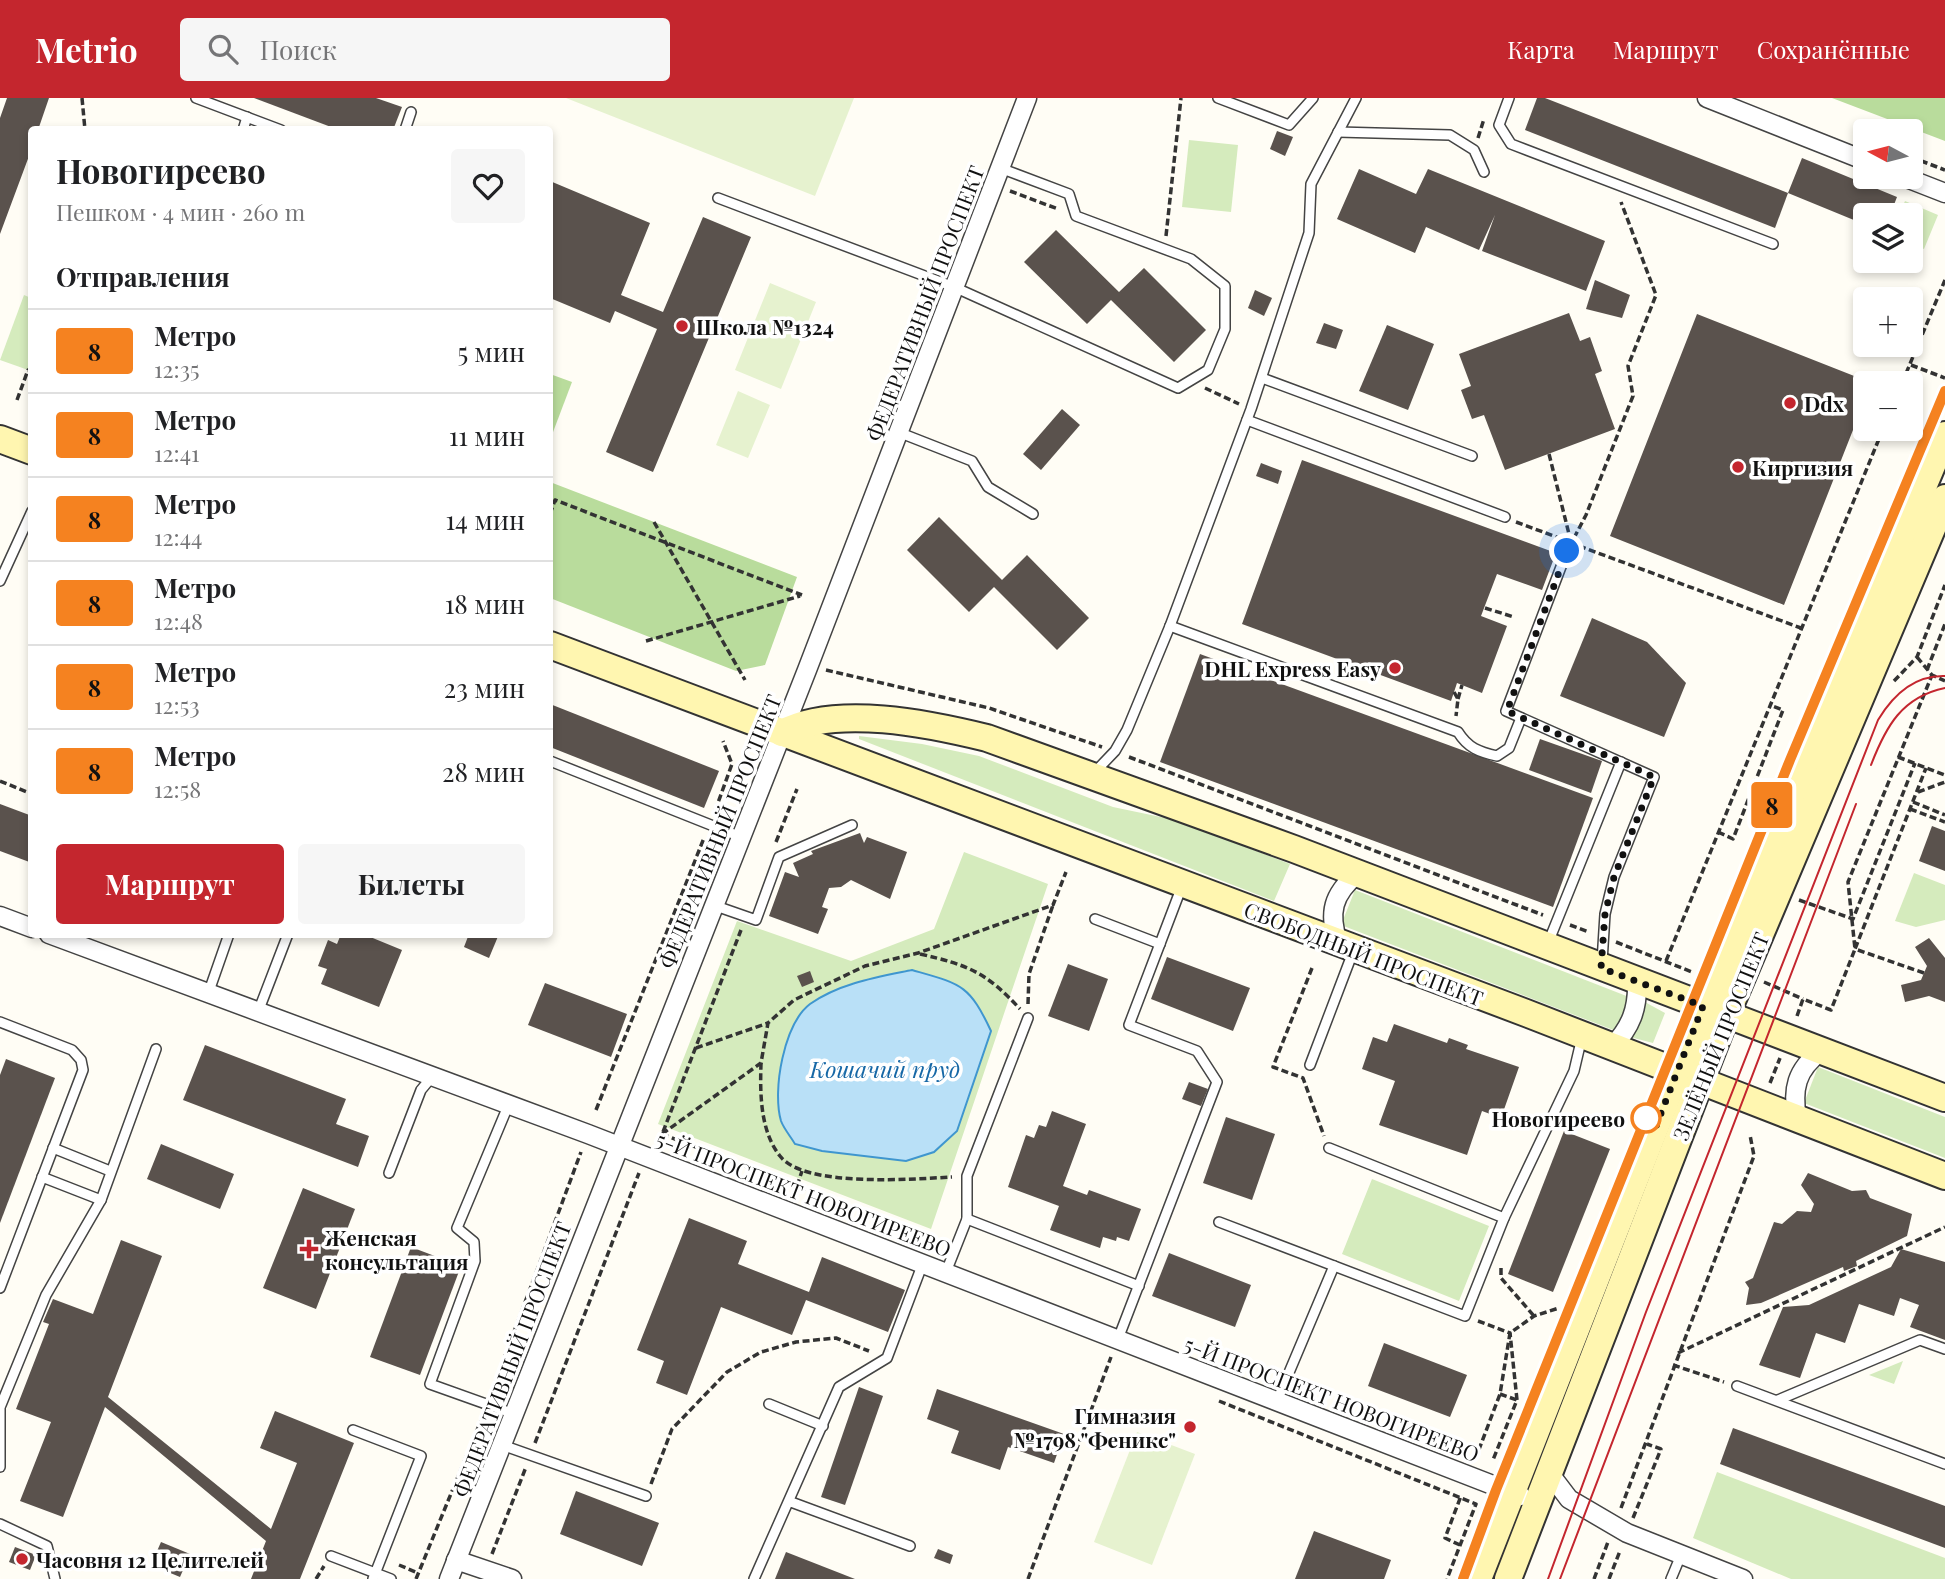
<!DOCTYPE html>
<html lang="ru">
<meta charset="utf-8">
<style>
body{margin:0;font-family:"Playfair Display",serif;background:#f6f6f6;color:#202124;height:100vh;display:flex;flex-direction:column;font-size:26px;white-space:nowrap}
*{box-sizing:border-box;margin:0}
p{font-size:23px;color:#757577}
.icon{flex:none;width:38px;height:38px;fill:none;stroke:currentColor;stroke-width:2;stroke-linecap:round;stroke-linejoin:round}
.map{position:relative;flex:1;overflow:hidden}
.panel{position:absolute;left:28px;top:28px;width:525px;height:812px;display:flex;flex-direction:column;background:#fff;border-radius:7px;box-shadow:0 4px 10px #0003}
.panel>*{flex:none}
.badge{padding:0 14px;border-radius:5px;font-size:24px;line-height:46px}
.needle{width:46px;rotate:277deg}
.buttons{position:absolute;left:1853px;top:21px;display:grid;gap:14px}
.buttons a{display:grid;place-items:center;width:70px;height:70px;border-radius:7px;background:#fff;box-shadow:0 4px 10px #0003;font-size:35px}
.you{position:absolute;width:35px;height:35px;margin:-18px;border:5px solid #fff;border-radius:50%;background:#1a73e8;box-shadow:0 0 0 10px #1a73e833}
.map>.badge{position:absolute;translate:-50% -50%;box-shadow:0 0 0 4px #fff}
h2{padding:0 28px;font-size:26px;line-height:63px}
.round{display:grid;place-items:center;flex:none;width:74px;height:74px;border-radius:7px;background:#f6f6f6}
.headline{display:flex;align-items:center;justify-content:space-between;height:119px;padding:0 28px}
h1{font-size:33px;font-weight:700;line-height:52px}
.action{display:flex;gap:14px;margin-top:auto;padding:14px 28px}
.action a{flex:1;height:80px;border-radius:7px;background:#c4262e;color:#fff;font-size:28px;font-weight:700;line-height:80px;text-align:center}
.action a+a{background:#f6f6f6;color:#202124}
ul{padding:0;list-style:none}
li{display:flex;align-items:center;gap:21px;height:84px;padding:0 28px;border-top:2px solid #e0e0e0}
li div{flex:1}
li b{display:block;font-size:26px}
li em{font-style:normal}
li .badge{min-width:77px;font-weight:700;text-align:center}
header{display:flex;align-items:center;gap:42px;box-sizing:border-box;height:98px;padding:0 35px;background:#c4262e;color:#fff}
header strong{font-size:33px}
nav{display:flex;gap:38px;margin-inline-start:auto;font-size:24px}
.search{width:490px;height:63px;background:#f6f6f6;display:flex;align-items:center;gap:18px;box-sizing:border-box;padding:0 24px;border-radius:7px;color:#757577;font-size:26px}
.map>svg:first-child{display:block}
.green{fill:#d5ebbd}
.forest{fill:#b9dc9c}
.pitch{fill:#e6f2cf}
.water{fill:#b9e0f7;stroke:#3f96cf;stroke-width:2}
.building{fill:#5a524d}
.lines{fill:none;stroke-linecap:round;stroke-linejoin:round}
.service-casing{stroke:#444;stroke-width:12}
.minor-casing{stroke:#444;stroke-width:21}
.secondary-casing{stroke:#333;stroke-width:30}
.path{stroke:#333;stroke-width:3.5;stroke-dasharray:7 3.5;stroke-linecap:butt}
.service{stroke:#fff;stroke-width:9}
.minor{stroke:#fff;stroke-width:18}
.secondary{stroke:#fff6b0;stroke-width:26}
.tram{stroke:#c4262e;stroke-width:2}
.line-casing{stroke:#fff;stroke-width:16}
.line{stroke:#f58220;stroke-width:10}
.walk{stroke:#111;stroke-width:7;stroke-dasharray:0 12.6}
.poi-dot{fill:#c4262e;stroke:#fff;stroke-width:2.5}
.stop-dot{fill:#fff;stroke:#f58220;stroke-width:3.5}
.labels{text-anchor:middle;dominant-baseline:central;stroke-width:7;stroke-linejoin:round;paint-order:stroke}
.street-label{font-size:21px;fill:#111;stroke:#fff}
.poi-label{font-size:21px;font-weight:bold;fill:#111;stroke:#fff;text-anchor:start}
.stop-label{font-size:21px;font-weight:bold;fill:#111;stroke:#fff;text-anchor:end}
.water-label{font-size:23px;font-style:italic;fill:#1768a6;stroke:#fff}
</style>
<header>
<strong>Metrio</strong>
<div class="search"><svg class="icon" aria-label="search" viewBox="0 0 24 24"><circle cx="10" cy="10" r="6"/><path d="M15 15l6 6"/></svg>Поиск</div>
<nav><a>Карта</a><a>Маршрут</a><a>Сохранённые</a></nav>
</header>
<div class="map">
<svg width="1945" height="1481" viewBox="0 0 1945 1481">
<rect width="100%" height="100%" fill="#fffdf5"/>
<!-- green -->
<g class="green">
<path d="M1189,42L1238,47L1231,114L1182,109Z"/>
<path d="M1905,103L1938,117L1924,151L1911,146V117H1899Z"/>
<path d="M24,197L31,200V273L0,262Z"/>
<path d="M859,638L922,646L979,658L1113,709L1175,722L1290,766L1274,803L859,641Z"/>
<path d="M964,754L1048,786L931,1131L658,1026L737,823L851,863L934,831Z"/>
<path d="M1914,775L1945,787V822L1916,829L1895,823Z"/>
<path d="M1355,792L1629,899L1626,918L1616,933L1341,827Z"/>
<path d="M1643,903L1665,915L1653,945L1630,939Z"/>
<path d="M1818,969L1945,1019V1060L1804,1005Z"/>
<path d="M1372,1081L1489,1128L1459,1203L1342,1156Z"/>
<path d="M1903,1263L1894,1286L1869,1277Z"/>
<path d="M1717,1374L1945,1460V1481H1791L1693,1440Z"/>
</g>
<!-- forest -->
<g class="forest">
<path d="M1832,0H1945V43Z"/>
<path d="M550,276L572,284L550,342Z"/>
<path d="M550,384L797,479L765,567L736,573L550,500Z"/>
</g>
<!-- pitch -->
<g class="pitch">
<path d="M566,0H854L815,98Z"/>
<path d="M770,185L816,204L781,291L735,272Z"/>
<path d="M738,293L770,307L748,360L716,347Z"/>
<path d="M1137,1334L1195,1356L1152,1467L1094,1444Z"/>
</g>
<!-- water -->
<path class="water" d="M912,872C961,886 969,886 991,933L957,1033L934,1054L906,1063L822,1053L795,1046C791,1039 784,1031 781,1023C772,992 784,926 810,906C840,885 878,879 912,872Z"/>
<!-- building -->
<g class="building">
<path d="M7,0H49L38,32H32V50L0,136V20Z"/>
<path d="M254,0H376L402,9L393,32H339Z"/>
<path d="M1537,0H1545L1788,95L1775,130L1525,32Z"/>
<path d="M1277,33L1293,39L1285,58L1270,51Z"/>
<path d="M1802,60L1897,99L1890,117H1866V127L1788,95Z"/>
<path d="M1359,71L1416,96L1428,71L1605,143L1586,193L1482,153L1495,117L1479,152L1426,129L1415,155L1337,121Z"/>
<path d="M550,83L650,125L621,197L663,214L703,119L751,139L653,374L606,354L657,231L615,213L610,225L550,200Z"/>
<path d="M1056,132L1119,194L1144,170L1206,232L1174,264L1111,202L1087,226L1024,164Z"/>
<path d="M1595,182L1630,197L1622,220L1586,211Z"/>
<path d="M1255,192L1272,200L1264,218L1248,210Z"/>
<path d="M1569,215L1580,243L1590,239L1602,273L1595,276L1615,331L1505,372L1484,317L1472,321L1461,292L1471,288L1459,256Z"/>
<path d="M1697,216L1872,285H1866V299L1784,507L1610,438Z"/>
<path d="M1324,225L1343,232L1336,251L1316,245Z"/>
<path d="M1387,227L1434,246L1408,312L1359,293Z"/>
<path d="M1062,311L1080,327L1041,372L1023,356Z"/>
<path d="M1302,362L1556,455L1542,492L1497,476L1481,518L1507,528L1482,595L1457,585L1451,603L1242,526Z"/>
<path d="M1261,365L1282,373L1278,386L1256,378Z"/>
<path d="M939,419L1002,482L1027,457L1089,520L1057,552L994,489L969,514L907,452Z"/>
<path d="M1592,520L1647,544L1686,585L1664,639L1560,598Z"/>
<path d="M1200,556L1593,700L1553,809L1160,664Z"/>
<path d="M550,606L719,673L704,710L550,649Z"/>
<path d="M1540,641L1602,663L1591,695L1529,672Z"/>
<path d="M0,706L32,718V765L0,753Z"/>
<path d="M1932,728L1945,733V773L1919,763Z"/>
<path d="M860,735L864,745L867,739L907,754L890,801L851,782L841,789L829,790L822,809L828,811L818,836L769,818L785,774L799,779L793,765L813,756L811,753Z"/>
<path d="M341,836H363L402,852L379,909L321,886L327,871L318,868L328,842L337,846Z"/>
<path d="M469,836H499L489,860L464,849Z"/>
<path d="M1929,840L1945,860V904L1929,898L1905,904L1901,887L1921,882L1927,868L1915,849Z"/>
<path d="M1167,859L1250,890L1233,933L1151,901Z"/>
<path d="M1068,866L1108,881L1089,933L1048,918Z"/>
<path d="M810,873L814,884L802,889L797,878Z"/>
<path d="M545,885L627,916L611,959L528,927Z"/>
<path d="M1394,926L1447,945L1449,940L1468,947L1466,951L1519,969L1501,1020L1482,1013L1467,1057L1379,1027L1395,983L1362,971L1373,939L1387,944Z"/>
<path d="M205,947L346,1001L336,1026L369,1038L358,1069L183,1002Z"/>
<path d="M6,961L55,980L0,1125V977Z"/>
<path d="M1189,984L1208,991L1201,1008L1182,1001Z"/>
<path d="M1052,1013L1086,1026L1063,1088L1087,1097L1089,1092L1141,1111L1129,1143L1117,1139L1116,1143L1103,1139L1100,1150L1050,1132L1059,1108L1008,1089L1026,1037L1034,1040L1039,1027L1046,1029Z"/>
<path d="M1226,1019L1275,1036L1252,1102L1203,1085Z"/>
<path d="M1564,1033L1610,1051L1553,1194L1508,1176Z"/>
<path d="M161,1046L234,1076L220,1111L147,1081Z"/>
<path d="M1808,1075L1852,1093L1866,1092L1870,1100L1912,1116L1907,1138L1856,1163L1857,1168L1844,1173L1843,1169L1761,1205L1746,1207L1749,1190L1745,1184L1753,1180L1774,1124L1782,1126L1797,1113L1811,1114L1814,1106L1801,1087Z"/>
<path d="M303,1090L355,1111L316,1211L263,1190Z"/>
<path d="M689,1120L747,1143L738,1166L809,1194L822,1159L905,1192L888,1234L806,1202L792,1237L721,1209L687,1297L656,1285L664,1263L637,1252Z"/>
<path d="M121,1142L162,1158L108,1299L271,1431L297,1365L260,1350L275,1313L354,1345L300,1481H251L266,1443L105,1309L63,1419L20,1403L51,1324L16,1311L49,1226L43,1224L53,1201L93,1216Z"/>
<path d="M411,1149L461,1168L420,1277L370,1259Z"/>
<path d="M1901,1151L1945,1164V1242L1910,1229L1919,1207L1900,1200L1894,1218L1859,1206L1845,1245L1816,1235L1800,1280L1759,1267L1783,1209L1809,1207L1891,1169Z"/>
<path d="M1169,1155L1251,1187L1235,1229L1152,1198Z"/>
<path d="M1384,1245L1467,1277L1450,1319L1368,1288Z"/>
<path d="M859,1289L883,1298L845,1407L821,1399Z"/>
<path d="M937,1291L1064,1336L1054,1365L1008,1349L1000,1372L951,1355L959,1333L927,1321Z"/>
<path d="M1733,1330L1945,1408V1450L1720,1366Z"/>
<path d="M576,1393L659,1425L642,1468L560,1436Z"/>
<path d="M1314,1433L1391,1462L1384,1481H1295Z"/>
<path d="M161,1444L190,1456L180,1479L151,1467Z"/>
<path d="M15,1449L36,1457L30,1472L9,1464Z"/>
<path d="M938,1451L953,1457L950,1466L934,1460Z"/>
<path d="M786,1454L855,1481H775Z"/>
</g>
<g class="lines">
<defs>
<g id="service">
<path d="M196,0L281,32"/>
<path d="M1218,0L1289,27L1313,0"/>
<path d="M1509,0L1499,27L1511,46L1773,146"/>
<path d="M243,32L247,19"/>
<path d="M405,32L411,14"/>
<path d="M1338,34L1450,37L1474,52L1484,74"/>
<path d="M718,100L954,189L1178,290L1208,272L1225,231V188L1191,161L1076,118L1069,96L1000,70"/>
<path d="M1262,280L1472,358"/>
<path d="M1247,322L1505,419"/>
<path d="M898,334L972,363L988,389L1033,416"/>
<path d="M1567,453L1506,613L1654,679L1614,779L1605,816L1602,864"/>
<path d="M0,483L32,413"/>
<path d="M1170,528L1458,634C1468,650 1479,654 1497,658L1509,650L1521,620"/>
<path d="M550,663L741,739"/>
<path d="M1094,675L1115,653L1127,632L1170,528L1251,311L1309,135L1311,86L1356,0"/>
<path d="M713,807L756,822L779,759L852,727"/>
<path d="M1095,821L1160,846"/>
<path d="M1548,845L1621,664"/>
<path d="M208,896L229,836"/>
<path d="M258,914L288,836"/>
<path d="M0,924L72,952L81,962L83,972L0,1190"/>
<path d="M1310,967L1353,854"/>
<path d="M508,1008L457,1130L474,1144L475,1163L430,1286L514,1316"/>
<path d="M53,1050L110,1073"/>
<path d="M389,1075L421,992L431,980"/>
<path d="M42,1079L101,1102"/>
<path d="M1504,1120L1574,973L1582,939"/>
<path d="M967,1121L1139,1188"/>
<path d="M1219,1124L1465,1218L1504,1120L1329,1050"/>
<path d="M946,1174L967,1121V1078L1028,920"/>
<path d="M1118,1241L1217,984L1197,953L1129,927L1182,788"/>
<path d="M1737,1288L1945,1366"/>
<path d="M1778,1302L1920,1242L1945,1251"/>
<path d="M1277,1303L1334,1168"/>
<path d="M0,1306V1369"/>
<path d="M769,1306L823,1328"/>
<path d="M1,1307L46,1197L101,1102L156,951"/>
<path d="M353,1332L421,1358L373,1481"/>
<path d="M502,1347L646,1398"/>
<path d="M791,1404L910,1448"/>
<path d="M0,1426L47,1448L55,1481"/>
<path d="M331,1458L391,1481"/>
<path d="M754,1481L839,1289L887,1260L923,1165"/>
<path d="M1671,1481L1681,1457"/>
</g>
<g id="minor">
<path d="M1707,0L1866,63"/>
<path d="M1904,79L1945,95"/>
<path d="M0,818L32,830"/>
<path d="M49,836L588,1036L1521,1398"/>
<path d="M1338,844C1328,815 1333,796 1357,776"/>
<path d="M1612,949C1631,929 1638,911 1637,883"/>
<path d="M1797,1021C1792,991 1796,972 1821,953"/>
<path d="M1550,1376L1569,1401L1627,1435L1743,1481"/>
<path d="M456,1462L512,1481"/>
<path d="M449,1481L807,572L1027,0"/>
</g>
<g id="secondary">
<path d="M0,341L32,353"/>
<path d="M550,547L1526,915L1945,1078"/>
<path d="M782,635C836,606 930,626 987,640L1294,751L1945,1000"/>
<path d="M1478,1481L1703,908L1945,337"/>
<path d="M1508,1481L1726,917L1945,400"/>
</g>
</defs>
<!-- service casing -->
<use href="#service" class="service-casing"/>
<!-- minor casing -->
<use href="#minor" class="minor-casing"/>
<!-- secondary casing -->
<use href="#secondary" class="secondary-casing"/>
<!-- path -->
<g class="path">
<path d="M82,0L85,32"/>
<path d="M1478,40L1484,21"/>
<path d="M1911,59L1945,72"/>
<path d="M1010,93L1058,111"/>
<path d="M1166,138L1181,0"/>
<path d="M1911,267L1945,280"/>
<path d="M1902,285L1945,182"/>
<path d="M1205,290L1239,306"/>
<path d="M17,302L28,272L32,273"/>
<path d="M1549,356L1570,440"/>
<path d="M550,416L555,402L802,497"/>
<path d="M654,424L745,582"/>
<path d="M1516,424L1562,441"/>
<path d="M1574,440L1586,417L1633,298L1628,268L1656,197L1621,104"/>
<path d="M1579,448L1801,530"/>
<path d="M1485,510L1514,519"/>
<path d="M646,543L800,498"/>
<path d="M1917,559L1932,577L1945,583"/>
<path d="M826,572L989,610L1102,649"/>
<path d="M1927,572L1945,526"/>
<path d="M1894,583L1917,559L1945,487"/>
<path d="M1454,594L1458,601L1456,618"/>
<path d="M1458,601L1462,587"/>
<path d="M1129,659L1543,817"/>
<path d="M1898,659L1945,677"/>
<path d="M0,683L32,696"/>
<path d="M1918,694L1945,684"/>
<path d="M1913,704L1945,717"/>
<path d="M1910,711L1945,724"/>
<path d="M715,713L732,666L723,643"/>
<path d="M1718,734L1733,741L1783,612L1770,607"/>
<path d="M776,744L797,691"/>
<path d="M1799,802L1853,821L1915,665"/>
<path d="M1570,827L1589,834"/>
<path d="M1616,844L1692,874"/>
<path d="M920,856C968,867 986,874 1020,911"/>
<path d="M1666,863L1883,331"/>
<path d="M1312,870L1273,969L1303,980L1324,1038"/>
<path d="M1924,875L1855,851L1926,670"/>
<path d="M1764,884L1803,901"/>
<path d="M1028,906L1029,876L1053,807"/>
<path d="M1797,918L1803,901L1831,912L1855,851L1848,784L1932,577"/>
<path d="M696,950L768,925"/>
<path d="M761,965C760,995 760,1033 780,1058C804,1090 914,1081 952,1079"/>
<path d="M1770,985L1780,960"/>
<path d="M596,1012L704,740"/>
<path d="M663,1034L741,832"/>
<path d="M662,1036L761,965L768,925L794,902L865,868L918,855L1053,807L1066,774"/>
<path d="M662,1036L944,1145"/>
<path d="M797,1088L802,1073"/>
<path d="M1501,1170V1180L1534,1218"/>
<path d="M1478,1223L1510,1235L1517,1302L1493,1362"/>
<path d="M1678,1255L1945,1129"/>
<path d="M1673,1267L1724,1284"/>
<path d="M492,1293L581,1054"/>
<path d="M1500,1296L1517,1302"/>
<path d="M1219,1303L1476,1406L1447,1481"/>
<path d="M535,1345L639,1075"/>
<path d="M1475,1362L1500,1296L1510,1235L1534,1218L1559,1210"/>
<path d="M651,1386L672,1331L727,1274L761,1254L796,1244L836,1240L869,1253"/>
<path d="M1621,1410L1754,1058L1750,1037"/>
<path d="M1633,1420L1661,1351L1647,1346"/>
<path d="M1460,1447L1445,1440L1461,1398"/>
<path d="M492,1456L526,1369"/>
<path d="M399,1467L418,1475"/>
<path d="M316,1481L324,1468"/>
<path d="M416,1481L482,1320"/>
<path d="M1028,1481L1111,1259"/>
<path d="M1594,1481L1608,1444"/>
<path d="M1609,1481L1620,1453"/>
</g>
<!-- service -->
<use href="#service" class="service"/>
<!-- minor -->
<use href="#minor" class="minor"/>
<!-- secondary -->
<use href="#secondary" class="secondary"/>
<!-- tram -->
<g class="tram">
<path d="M1871,667C1886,628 1902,599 1945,590"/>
<path d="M1548,1481L1646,1214L1878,622C1893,597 1914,577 1945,578"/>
<path d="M1560,1481L1856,706"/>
</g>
</g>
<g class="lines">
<defs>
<path id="line" d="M1463,1481L1496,1392L1790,662L1945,293"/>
</defs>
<!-- line casing -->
<use href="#line" class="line-casing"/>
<!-- line -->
<use href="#line" class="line"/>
<!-- walk -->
<path class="walk" d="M1567,453L1507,613L1654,679L1614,779L1605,816L1601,870L1703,908L1654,1033L1646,1020"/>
</g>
<!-- markers -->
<g class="poi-dot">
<circle cx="682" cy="228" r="7"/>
<circle cx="1790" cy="305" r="7"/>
<circle cx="1738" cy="369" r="7"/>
<circle cx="1395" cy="570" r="7"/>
<path d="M305.5 1140.5h7v7h7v7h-7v7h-7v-7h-7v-7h7z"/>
<circle cx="1190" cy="1329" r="7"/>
<circle cx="22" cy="1461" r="7"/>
</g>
<circle class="stop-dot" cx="1646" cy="1020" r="14"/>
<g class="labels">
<!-- street labels -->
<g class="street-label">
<text transform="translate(924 205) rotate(-69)">ФЕДЕРАТИВНЫЙ ПРОСПЕКТ</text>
<text transform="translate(719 733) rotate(-68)">ФЕДЕРАТИВНЫЙ ПРОСПЕКТ</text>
<text transform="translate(1364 855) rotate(21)">СВОБОДНЫЙ ПРОСПЕКТ</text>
<text transform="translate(1720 938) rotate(-68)">ЗЕЛЁНЫЙ ПРОСПЕКТ</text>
<text transform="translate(804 1095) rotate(21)">5-Й ПРОСПЕКТ НОВОГИРЕЕВО</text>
<text transform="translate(511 1261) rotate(-69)">ФЕДЕРАТИВНЫЙ ПРОСПЕКТ</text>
<text transform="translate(1332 1300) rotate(21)">5-Й ПРОСПЕКТ НОВОГИРЕЕВО</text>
</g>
<!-- poi labels -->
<g class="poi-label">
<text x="696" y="228">Школа №1324</text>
<text x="1804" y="305">Ddx</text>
<text x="1752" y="369">Киргизия</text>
<text x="1381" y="570" text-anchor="end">DHL Express Easy</text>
<text x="325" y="1139">Женская<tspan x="325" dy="24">консультация</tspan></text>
<text x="1176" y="1317" text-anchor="end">Гимназия<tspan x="1176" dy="24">№1798 "Феникс"</tspan></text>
<text x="36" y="1461">Часовня 12 Целителей</text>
</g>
<!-- stop labels -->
<g class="stop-label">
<text x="1625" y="1020">Новогиреево</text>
</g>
<!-- water labels -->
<g class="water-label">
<text x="885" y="970">Кошачий пруд</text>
</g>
</g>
</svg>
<div class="buttons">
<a><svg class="needle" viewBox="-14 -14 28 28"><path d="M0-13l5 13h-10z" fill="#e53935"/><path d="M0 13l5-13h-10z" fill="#757577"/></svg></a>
<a><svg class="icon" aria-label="layers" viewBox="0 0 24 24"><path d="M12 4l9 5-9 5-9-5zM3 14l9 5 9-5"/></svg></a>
<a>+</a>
<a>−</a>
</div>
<div class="you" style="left:1567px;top:453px"></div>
<b class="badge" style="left:1772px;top:707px;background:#f58220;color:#111">8</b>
<section class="panel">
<div class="headline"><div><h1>Новогиреево</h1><p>Пешком · 4 мин · 260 m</p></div><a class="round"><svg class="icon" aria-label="heart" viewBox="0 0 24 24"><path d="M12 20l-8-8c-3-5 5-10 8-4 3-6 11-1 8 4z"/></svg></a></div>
<h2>Отправления</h2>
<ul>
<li><span class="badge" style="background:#f58220;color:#111">8</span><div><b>Метро</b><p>12:35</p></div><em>5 мин</em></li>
<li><span class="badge" style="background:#f58220;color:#111">8</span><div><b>Метро</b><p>12:41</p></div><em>11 мин</em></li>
<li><span class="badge" style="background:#f58220;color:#111">8</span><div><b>Метро</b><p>12:44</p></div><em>14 мин</em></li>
<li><span class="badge" style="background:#f58220;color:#111">8</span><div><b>Метро</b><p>12:48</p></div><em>18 мин</em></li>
<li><span class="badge" style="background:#f58220;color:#111">8</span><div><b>Метро</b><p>12:53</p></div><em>23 мин</em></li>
<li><span class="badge" style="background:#f58220;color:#111">8</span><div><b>Метро</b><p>12:58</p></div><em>28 мин</em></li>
</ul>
<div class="action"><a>Маршрут</a><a>Билеты</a></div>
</section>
</div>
